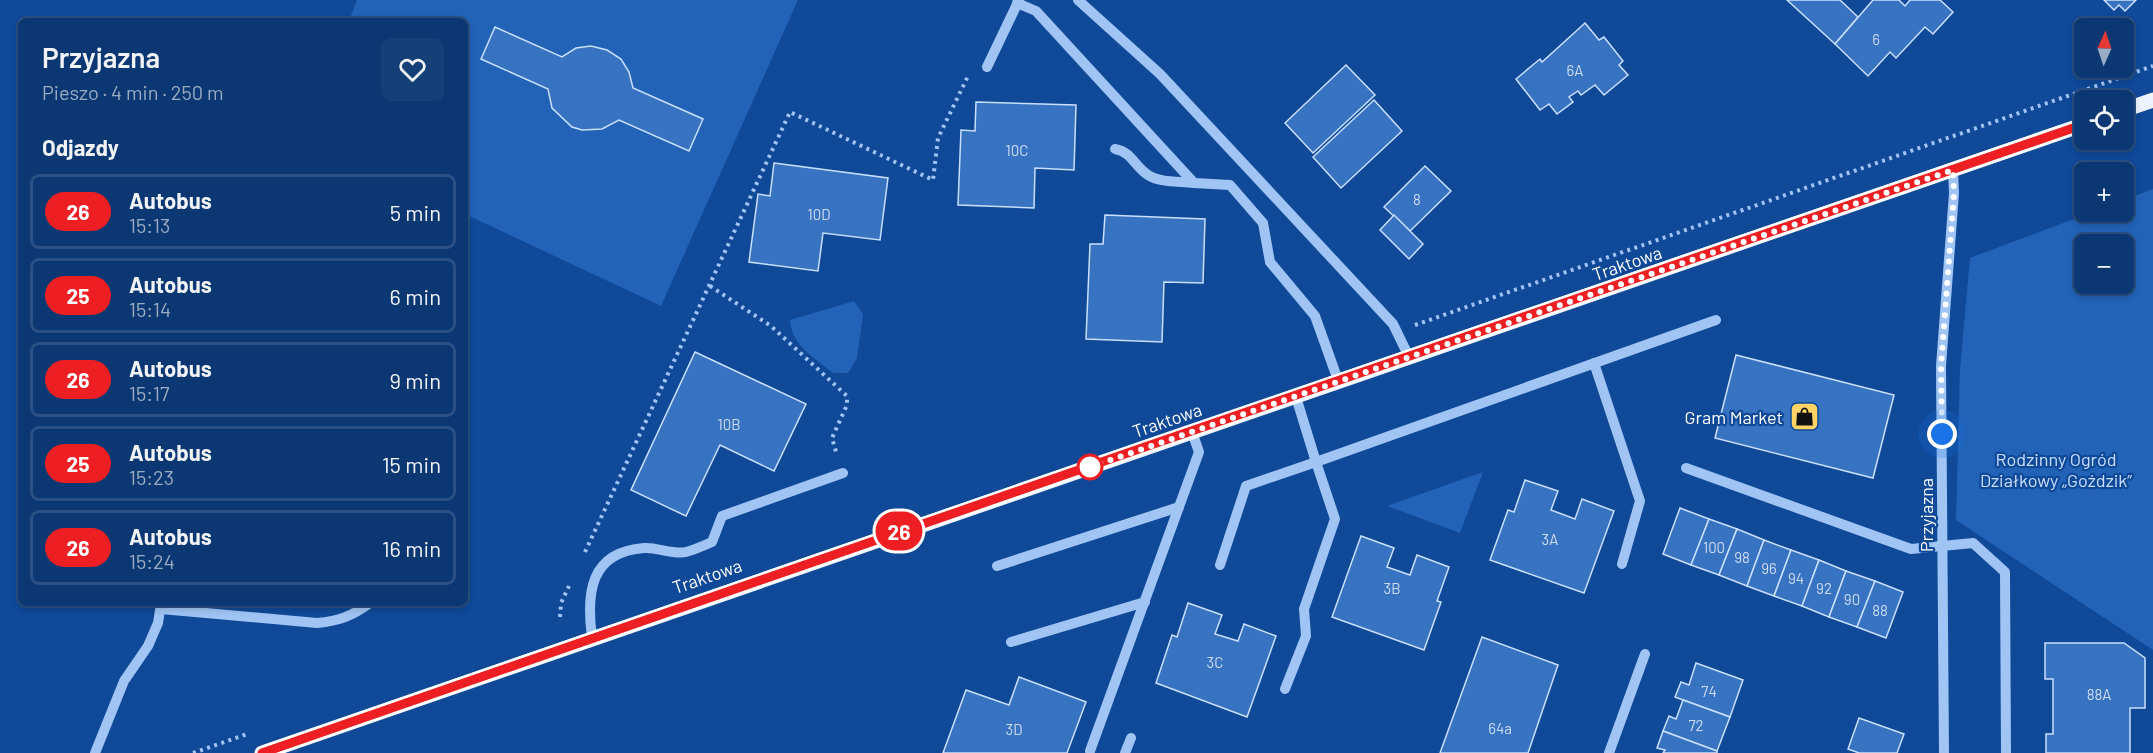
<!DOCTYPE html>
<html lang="pl">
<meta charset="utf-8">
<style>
body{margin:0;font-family:Barlow,sans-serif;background:#143f77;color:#f1f3f6;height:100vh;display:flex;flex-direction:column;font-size:22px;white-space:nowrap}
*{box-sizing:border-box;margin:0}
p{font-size:20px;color:#9aacc4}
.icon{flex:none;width:33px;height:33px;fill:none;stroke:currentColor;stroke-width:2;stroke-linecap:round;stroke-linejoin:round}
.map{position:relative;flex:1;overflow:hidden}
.panel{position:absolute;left:18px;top:18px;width:450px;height:588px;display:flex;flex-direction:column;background:#0b3772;border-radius:9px;box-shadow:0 3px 9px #0003,0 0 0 2px #2b5184}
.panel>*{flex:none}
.badge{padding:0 12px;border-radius:20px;font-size:21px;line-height:39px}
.needle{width:39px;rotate:3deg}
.fabs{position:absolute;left:2074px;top:18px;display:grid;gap:12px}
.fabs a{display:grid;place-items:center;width:60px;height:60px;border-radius:9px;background:#0b3772;box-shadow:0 3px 9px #0003,0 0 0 2px #2b5184;font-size:30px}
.you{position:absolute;width:30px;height:30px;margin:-15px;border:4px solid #fff;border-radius:50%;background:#1a73e8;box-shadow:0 0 0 9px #1a73e833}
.map>.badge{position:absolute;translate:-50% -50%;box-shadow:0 0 0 3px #fff}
h2{padding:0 24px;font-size:22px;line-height:54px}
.round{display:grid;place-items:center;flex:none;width:63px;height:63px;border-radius:9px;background:#143f77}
.headline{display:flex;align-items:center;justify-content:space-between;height:102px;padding:0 24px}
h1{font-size:28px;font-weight:600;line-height:45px}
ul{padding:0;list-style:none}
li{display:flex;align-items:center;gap:18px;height:75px;margin:0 12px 9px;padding:0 12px;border:3px solid #2b5184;border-radius:9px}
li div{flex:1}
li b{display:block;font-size:22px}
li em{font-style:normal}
li .badge{min-width:66px;font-weight:700;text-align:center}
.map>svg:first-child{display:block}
.green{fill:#2263b8;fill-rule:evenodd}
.building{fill:#3873c1;stroke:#c8e0fe;stroke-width:1.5}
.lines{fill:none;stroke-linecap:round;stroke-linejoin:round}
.path{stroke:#a0c5f5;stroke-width:4;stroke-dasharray:3 4.5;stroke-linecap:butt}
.minor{stroke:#a0c5f5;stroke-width:10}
.major{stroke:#eef4ff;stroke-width:15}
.line-casing{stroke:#fff;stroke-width:14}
.line{stroke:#ee1f23;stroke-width:9}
.walk{stroke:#fff;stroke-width:6;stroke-dasharray:0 10.8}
.stop-dot{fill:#fff;stroke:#ee1f23;stroke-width:3}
.labels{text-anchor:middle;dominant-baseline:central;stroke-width:4.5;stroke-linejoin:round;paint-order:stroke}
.number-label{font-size:15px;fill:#cddcf0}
.street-label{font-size:18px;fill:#fff;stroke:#0f4998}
.poi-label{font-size:18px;fill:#fff;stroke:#0f4998;text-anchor:end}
.park-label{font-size:18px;fill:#c8e0fe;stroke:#0f4998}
</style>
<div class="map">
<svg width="2153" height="753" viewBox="0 0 2153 753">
<rect width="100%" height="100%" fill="#0f4998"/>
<!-- green -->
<g class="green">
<path d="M357,0H798L661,306L465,214V21H349Z"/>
<path d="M2153,189V650L1956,520L1960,369L1970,258L2093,212H2124V200ZM2085,244H2124V284H2085Z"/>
<path d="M854,301L863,314L857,358L848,373H833C815,358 791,345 790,320Z"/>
<path d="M1483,472L1460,533L1387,506Z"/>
</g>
<!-- building -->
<g class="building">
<path d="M1787,0H1840L1858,17L1835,44Z"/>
<path d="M1873,0H1899L1905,6L1910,0H1940L1953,12L1933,34L1925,27L1896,58L1890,52L1868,76L1835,44Z"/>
<path d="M2104,0H2136L2125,11L2119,5L2114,10Z"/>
<path d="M1585,23L1599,40L1604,37L1623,61L1619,65L1628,75L1604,95L1595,85L1581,95L1578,91L1569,97L1573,102L1557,114L1549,104L1540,110L1516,79L1540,59L1542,62Z"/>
<path d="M495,27L562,57L576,48L591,46L607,50L621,59L629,72L633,88L703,119L689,151L619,120L602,129L582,130L572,127L552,108L548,89L481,59Z"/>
<path d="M1346,65L1375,95L1313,153L1285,123Z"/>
<path d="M1374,100L1402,131L1341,188L1313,157Z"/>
<path d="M976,102L1076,105L1074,170L1035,168L1034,208L958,205L961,130L975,131Z"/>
<path d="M774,163L888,178L880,240L823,233L818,271L749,262L758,194L770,196Z"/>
<path d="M1425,166L1451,191L1410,231L1384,207Z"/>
<path d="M1105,215L1205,219L1203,283L1164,282L1162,342L1086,339L1090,244H1103Z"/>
<path d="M1394,215L1423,244L1409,259L1380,230Z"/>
<path d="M695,352L806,404L774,471L720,445L686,516L631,490Z"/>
<path d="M1736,355L1894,395L1873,478L1715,438Z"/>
<path d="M1525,480L1558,491L1551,510L1575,519L1582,499L1614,511L1584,593L1490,560L1508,510L1514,512Z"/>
<path d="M1680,508L1709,519L1691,565L1663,554Z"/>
<path d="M1709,519L1737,529L1719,575L1691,565Z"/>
<path d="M1737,529L1764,540L1747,586L1719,575Z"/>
<path d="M1361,536L1394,548L1387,567L1410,575L1417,555L1449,567L1437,601L1441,602L1424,650L1332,617Z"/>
<path d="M1764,540L1791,550L1774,596L1747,586Z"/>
<path d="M1791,550L1819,560L1802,606L1774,596Z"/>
<path d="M1819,560L1846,571L1829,617L1802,606Z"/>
<path d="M1846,571L1875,581L1857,627L1829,617Z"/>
<path d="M1875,581L1903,592L1886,638L1857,627Z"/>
<path d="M1188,603L1222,615L1215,634L1238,641L1244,624L1276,636L1247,717L1156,683L1172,635L1177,637Z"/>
<path d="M1482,637L1558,665L1528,753H1440Z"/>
<path d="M2045,643H2124L2145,658V708H2130V753H2046V734H2053V679H2045Z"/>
<path d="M1696,663L1743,680L1730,717L1675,697L1681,682L1689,685Z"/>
<path d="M1019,677L1086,702L1067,753H943L966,690L1009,705Z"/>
<path d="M1683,700L1730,717L1717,751L1663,731L1669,716L1676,719Z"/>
<path d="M1859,718L1904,734L1897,753H1859L1848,749Z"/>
<path d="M1663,731L1717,751V753H1663L1665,750L1657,748Z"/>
</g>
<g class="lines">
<!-- path -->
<g class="path">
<path d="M710,286L771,326L847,396V405L832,438L837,455"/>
<path d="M1415,325L2153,66"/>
<path d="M585,552L790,112L933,180L938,138L969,74"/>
<path d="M560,617L561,603L569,586"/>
<path d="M193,753L247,734"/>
</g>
<!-- minor -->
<g class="minor">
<path d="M1078,0L1160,74L1393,324L1410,359"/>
<path d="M1017,3L1036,11L1194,183L1230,185L1263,223L1270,262L1315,316L1339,383"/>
<path d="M987,67L1019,0"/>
<path d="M1115,149C1132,152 1134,166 1148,175C1160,183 1180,181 1194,183"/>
<path d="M1594,363L1640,501L1622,564"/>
<path d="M1296,397L1316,462L1716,320"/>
<path d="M1686,468L1911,549L1973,543L2005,572L2006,753"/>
<path d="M1220,565L1246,486L1316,462L1335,519L1304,609L1306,636L1285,689"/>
<path d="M997,566L1179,507"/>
<path d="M161,609L317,623C339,621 352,616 370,603"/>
<path d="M592,637C586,593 590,552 644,548C657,547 674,555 686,552C694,550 703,546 712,542L722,516L843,473"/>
<path d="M1011,642L1145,602"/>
<path d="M1090,751L1199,452L1192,432"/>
<path d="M95,753L124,681L148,646L158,623L161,604"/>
<path d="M1125,753L1131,738"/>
<path d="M1609,753L1645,654"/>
<path d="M1944,753L1941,366L1954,193L1953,170"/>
</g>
<!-- major -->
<g class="major">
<path d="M2124,110L2153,100"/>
<path d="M262,753C868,541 1478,335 2085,124"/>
</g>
</g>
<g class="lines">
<defs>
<path id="line" d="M262,753C868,539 1478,335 2085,124"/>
</defs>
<!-- line casing -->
<use href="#line" class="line-casing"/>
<!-- line -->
<use href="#line" class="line"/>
<!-- walk -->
<path class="walk" d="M1090,467L1953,170L1954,193L1941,366L1942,434"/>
</g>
<!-- icons -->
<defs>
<symbol id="shop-square" viewBox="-11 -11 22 22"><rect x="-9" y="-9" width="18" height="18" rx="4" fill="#ffd464" stroke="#0f4998"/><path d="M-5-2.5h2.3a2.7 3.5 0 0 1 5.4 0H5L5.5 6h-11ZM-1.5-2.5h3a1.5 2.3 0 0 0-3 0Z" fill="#111"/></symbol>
</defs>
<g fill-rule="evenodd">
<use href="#shop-square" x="1788" y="400" width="33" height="33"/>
</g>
<!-- markers -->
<circle class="stop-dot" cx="1090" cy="467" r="12"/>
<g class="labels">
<!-- number labels -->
<g class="number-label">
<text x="1876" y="39">6</text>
<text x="1575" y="70">6A</text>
<text x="1017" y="150">10C</text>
<text x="1417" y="199">8</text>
<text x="819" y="214">10D</text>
<text x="729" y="424">10B</text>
<text x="1550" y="539">3A</text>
<text x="1714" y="547">100</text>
<text x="1742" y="557">98</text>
<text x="1769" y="568">96</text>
<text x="1796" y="578">94</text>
<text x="1392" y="588">3B</text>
<text x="1824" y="588">92</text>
<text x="1852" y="599">90</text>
<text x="1880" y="610">88</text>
<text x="1215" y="662">3C</text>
<text x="1709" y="691">74</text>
<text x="2099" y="694">88A</text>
<text x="1696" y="725">72</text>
<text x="1500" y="728">64a</text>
<text x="1014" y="729">3D</text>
</g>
<!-- street labels -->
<g class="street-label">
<text transform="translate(1627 263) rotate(-19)">Traktowa</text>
<text transform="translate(1167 420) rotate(-19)">Traktowa</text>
<text transform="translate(1926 515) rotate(-90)">Przyjazna</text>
<text transform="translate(707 576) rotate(-19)">Traktowa</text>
</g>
<!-- poi labels -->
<g class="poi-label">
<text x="1783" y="417">Gram Market</text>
</g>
<!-- park labels -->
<g class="park-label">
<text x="2056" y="459">Rodzinny Ogród<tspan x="2056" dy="21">Działkowy „Goździk”</tspan></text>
</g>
</g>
</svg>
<div class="fabs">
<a><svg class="needle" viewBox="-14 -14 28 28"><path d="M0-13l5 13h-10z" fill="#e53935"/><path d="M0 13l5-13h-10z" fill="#9aacc4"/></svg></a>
<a><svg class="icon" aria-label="locate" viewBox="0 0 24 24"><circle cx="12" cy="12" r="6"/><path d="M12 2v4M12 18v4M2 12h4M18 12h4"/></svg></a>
<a>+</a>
<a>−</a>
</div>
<div class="you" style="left:1942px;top:434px"></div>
<b class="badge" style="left:899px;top:531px;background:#ee1f23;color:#fff">26</b>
<section class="panel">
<div class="headline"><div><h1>Przyjazna</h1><p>Pieszo · 4 min · 250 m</p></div><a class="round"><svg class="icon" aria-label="heart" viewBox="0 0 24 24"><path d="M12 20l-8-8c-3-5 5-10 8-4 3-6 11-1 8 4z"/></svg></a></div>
<h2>Odjazdy</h2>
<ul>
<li><span class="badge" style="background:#ee1f23;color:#fff">26</span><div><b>Autobus</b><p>15:13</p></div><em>5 min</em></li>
<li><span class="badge" style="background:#ee1f23;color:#fff">25</span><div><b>Autobus</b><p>15:14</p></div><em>6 min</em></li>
<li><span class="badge" style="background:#ee1f23;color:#fff">26</span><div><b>Autobus</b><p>15:17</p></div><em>9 min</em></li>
<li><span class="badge" style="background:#ee1f23;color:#fff">25</span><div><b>Autobus</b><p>15:23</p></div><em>15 min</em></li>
<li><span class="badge" style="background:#ee1f23;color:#fff">26</span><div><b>Autobus</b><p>15:24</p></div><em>16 min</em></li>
</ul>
</section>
</div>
